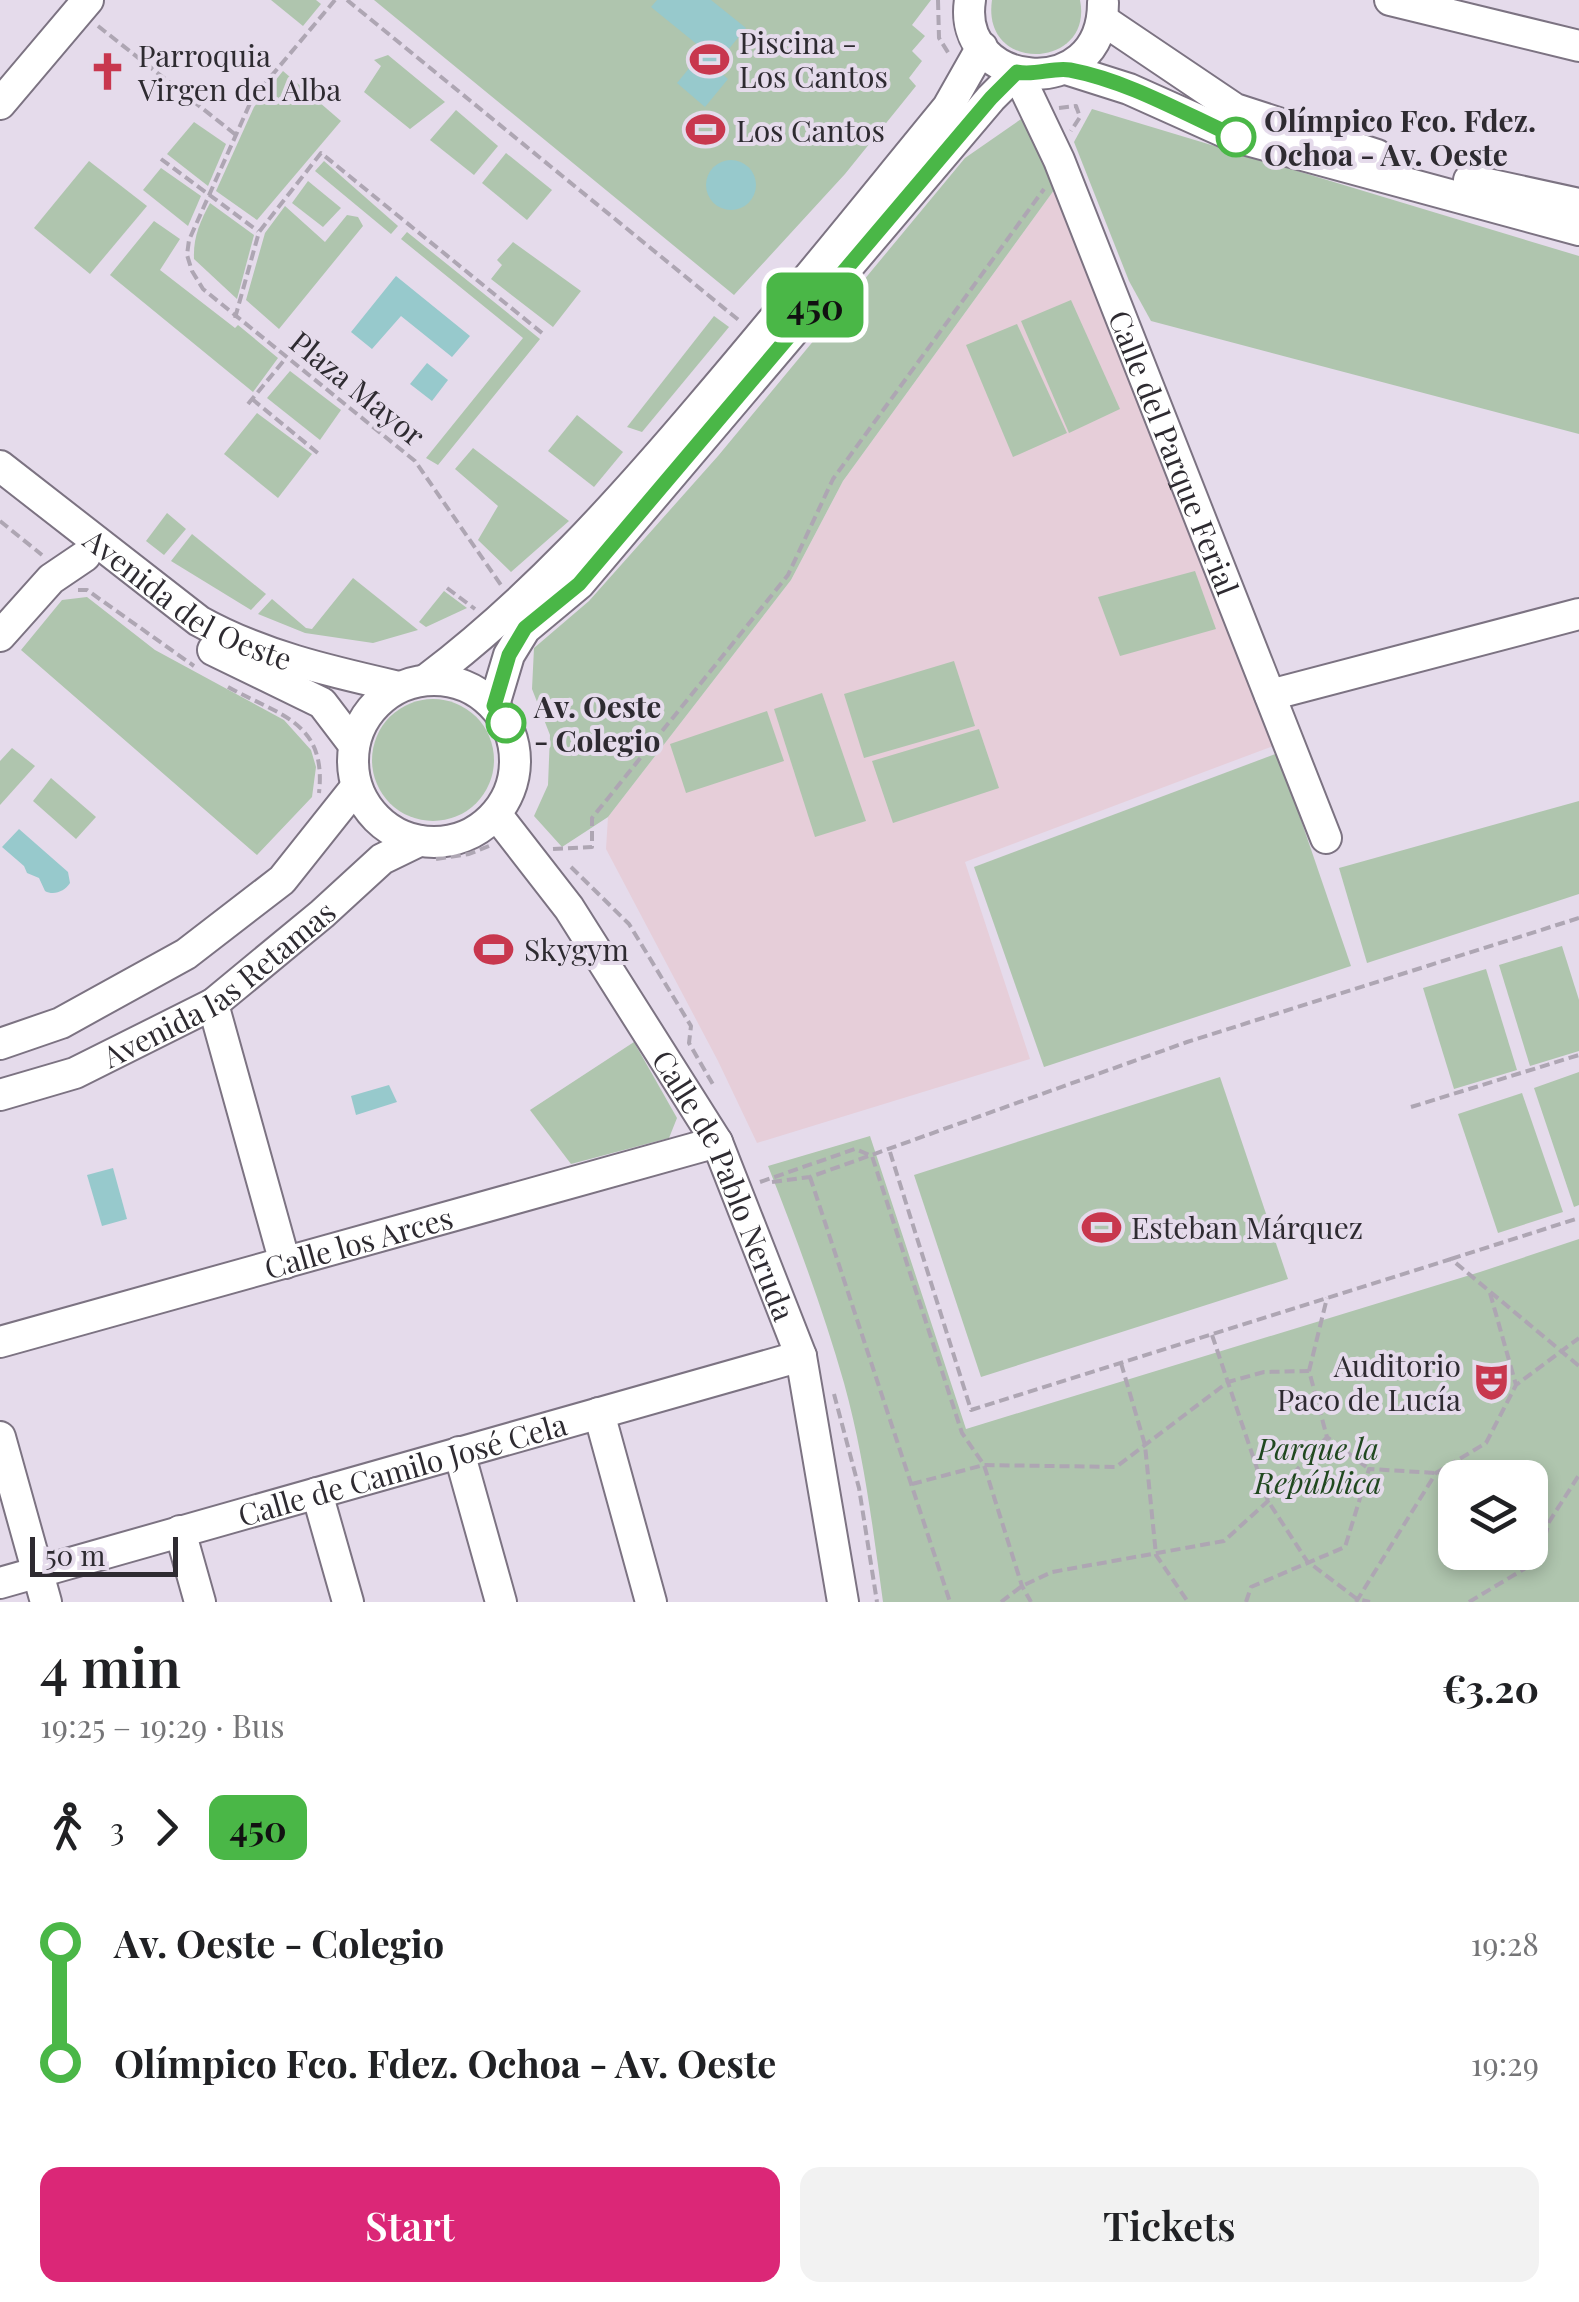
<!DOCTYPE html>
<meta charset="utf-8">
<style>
body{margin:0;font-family:"Playfair Display",serif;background:#f2f2f2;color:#202124;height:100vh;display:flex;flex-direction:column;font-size:38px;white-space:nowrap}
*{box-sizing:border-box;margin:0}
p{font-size:32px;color:#757577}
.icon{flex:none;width:55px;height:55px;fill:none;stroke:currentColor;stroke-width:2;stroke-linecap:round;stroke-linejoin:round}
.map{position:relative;height:1602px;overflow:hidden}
.details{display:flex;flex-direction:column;background:#fff;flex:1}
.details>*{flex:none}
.badge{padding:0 20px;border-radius:15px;font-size:35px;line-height:65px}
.buttons{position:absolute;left:1438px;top:1460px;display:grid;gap:20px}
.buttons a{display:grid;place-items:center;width:110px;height:110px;border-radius:20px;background:#fff;box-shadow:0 5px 15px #0003;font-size:50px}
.scale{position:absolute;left:30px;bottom:25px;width:148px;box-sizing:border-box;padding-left:10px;border:5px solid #2e2b31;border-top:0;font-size:28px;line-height:35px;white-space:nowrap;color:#2e2b31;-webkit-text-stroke:8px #e5dbeb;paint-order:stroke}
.map>.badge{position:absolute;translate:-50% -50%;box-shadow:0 0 0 5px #fff}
.legs{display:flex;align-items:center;gap:15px;height:110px;padding:0 40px;font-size:32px}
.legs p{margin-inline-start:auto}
.headline{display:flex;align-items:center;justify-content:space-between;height:170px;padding:0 40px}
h1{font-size:55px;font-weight:600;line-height:75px}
.action{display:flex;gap:20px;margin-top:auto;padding:20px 40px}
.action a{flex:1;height:115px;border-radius:20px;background:#db2777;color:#fff;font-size:40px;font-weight:600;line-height:115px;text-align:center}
.action a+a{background:#f2f2f2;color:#202124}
ul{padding:0 40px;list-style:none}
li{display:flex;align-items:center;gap:35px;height:120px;font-size:38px}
li i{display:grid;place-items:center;width:15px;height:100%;margin:0 12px;background:currentColor}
li i::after{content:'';width:25px;height:25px;margin:-12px;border:8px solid;border-radius:50%;background:#fff}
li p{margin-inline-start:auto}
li:first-child i{background:linear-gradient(#0000 50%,currentColor 0)}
li:last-child i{background:linear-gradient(currentColor 50%,#0000 0)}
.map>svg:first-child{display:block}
.education{fill:#e6ced9}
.green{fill:#afc5ae;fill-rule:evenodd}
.water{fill:#97c9cc}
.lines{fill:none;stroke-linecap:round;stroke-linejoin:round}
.minor-casing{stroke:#7c7382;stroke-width:34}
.path{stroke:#aea6b3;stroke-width:4;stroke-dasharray:10 5;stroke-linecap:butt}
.minor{stroke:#fff;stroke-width:30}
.line-1-casing{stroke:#fff;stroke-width:22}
.line-1{stroke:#4ab747;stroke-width:15}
.stop-1-dot{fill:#fff;stroke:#4ab747;stroke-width:5}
.labels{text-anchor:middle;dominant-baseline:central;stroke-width:8;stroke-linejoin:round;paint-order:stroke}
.poi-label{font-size:30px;fill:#2e2b31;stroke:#e5dbeb;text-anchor:start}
.stop-label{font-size:30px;font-weight:bold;fill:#2e2b31;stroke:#e5dbeb;text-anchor:start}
.street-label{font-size:30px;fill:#2e2b31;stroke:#e5dbeb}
.park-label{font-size:30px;font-style:italic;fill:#20481f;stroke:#e5dbeb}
</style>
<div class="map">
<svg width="1579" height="1602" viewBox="0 0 1579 1602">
<rect width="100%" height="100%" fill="#e5dbeb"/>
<!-- education -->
<path class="education" d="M1057,186L1229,605L1273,746L965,862L1030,1059L757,1143L718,1061L606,849L608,817L791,580L843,481Z"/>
<!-- green -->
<g class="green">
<path d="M271,0H316L321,4L303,26Z"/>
<path d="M374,0H931L912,25L925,36L912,51L922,61L909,78L916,86L845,174L734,295Z"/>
<path d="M992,0H1080C1094,69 981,75 992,0Z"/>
<path d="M388,55L445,102L410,129L364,92L381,66L374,60Z"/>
<path d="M283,71L341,121L257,220L216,191L254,107Z"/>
<path d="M1092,109L1579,256V434L1151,321L1129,281L1074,142Z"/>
<path d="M456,110L498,146L474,175L430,140Z"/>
<path d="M1024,117L1057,186L843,481L791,580L608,817L562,847L534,816L548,785L550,735L532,689L534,648L589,601L718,456L965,158Z"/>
<path d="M194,122L226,144L208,186L167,154Z"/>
<path d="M506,153L552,190L527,220L482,183Z"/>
<path d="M89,161L147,206L90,274L34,228Z"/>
<path d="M324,161L398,226L391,234L315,171Z"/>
<path d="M161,168L201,196L188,226L143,190Z"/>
<path d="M308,181L341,208L323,227L292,203Z"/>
<path d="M210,203L254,235L237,299L194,259C193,237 200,222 210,203Z"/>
<path d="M285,206L325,242L347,215L358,217L363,226L279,329L246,300L265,233Z"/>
<path d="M154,221L180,239L160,270L235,328L238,325L278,358L253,392L110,275Z"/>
<path d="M407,232L540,339L438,465L426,458L523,338L401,239Z"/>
<path d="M513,242L581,291L553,327L491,279L502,265L497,260Z"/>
<path d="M1071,300L1120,409L1069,433L1021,321Z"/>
<path d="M714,316L729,327L642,432L627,427Z"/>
<path d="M1017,324L1067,433L1013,457L966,345Z"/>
<path d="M290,371L341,410L320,440L267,398Z"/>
<path d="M257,413L312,454L278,498L224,454Z"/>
<path d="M577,415L623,452L594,487L548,451Z"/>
<path d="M473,448L569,521L511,572L478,540L498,506L455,469Z"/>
<path d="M167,513L186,529L164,555L146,541Z"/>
<path d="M192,534L266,594L251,610L171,561Z"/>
<path d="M1195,571L1216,629L1120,656L1098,597Z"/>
<path d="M353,578L418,630L373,643L305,633L258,614L272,599L306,628L312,629Z"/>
<path d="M444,591L467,608L426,627L419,622Z"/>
<path d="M87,597L155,650L284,720L311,750L316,767L312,797L257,855L21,650L62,600Z"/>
<path d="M954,661L975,726L864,758L844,694Z"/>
<path d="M822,693L866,821L815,837L774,709Z"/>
<circle cx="433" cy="760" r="61"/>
<path d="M767,711L784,761L686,793L670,744Z"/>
<path d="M979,729L999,788L893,823L872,761Z"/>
<path d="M12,748L35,766L0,805V761Z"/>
<path d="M1278,753L1351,966L1044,1067L974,867Z"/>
<path d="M51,778L96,817L76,839L33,801Z"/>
<path d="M1579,801V894L1367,963L1339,868Z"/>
<path d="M1562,946L1579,1000V1051L1530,1066L1499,965Z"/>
<path d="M1486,969L1517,1070L1454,1089L1423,988Z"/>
<path d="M634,1042L677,1118L669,1138L571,1164L530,1110Z"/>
<path d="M1579,1072V1205L1574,1207L1534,1088Z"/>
<path d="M1220,1077L1288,1279L981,1377L914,1175Z"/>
<path d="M1522,1093L1563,1212L1498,1233L1458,1114Z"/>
<path d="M870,1136L966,1429L1480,1272L1579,1239V1602H883C873,1529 864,1455 844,1383C823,1309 796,1237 768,1166ZM1455,1478H1530V1552H1455Z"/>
</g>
<!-- water -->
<g class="water">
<path d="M657,0H711L746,28L714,67L728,79L705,107L677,83L704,50L651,7Z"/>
<circle cx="731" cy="185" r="25"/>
<path d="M396,276L470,336L452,357L401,316L372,349L351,332Z"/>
<path d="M427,363L448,380L432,401L410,384Z"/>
<path d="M19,829L68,872L70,883C65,891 54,896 45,891L39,878L27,873L24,866L2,847Z"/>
<path d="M389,1085L397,1102L356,1115L351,1096Z"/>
<path d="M113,1168L127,1219L102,1226L87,1175Z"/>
</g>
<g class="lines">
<defs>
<g id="minor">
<path d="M970,0C956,89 1103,106 1103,3"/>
<path d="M1390,0L1579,46"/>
<path d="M1103,20L1235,109L1377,155"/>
<path d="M1066,69L1129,89L1236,137L1579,230"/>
<path id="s1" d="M1017,72L1059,160L1326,838"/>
<path d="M0,104L88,0"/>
<path d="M1469,180L1579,204"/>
<path id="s2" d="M0,466L199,621C262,656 329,671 399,687"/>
<path d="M0,636L51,579L85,556"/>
<path d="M213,650L322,703L354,745"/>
<path d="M427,679C531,600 617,505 701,406C785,308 866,207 948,107L982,47"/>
<circle cx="434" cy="761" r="81"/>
<path d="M1270,695L1579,614"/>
<path d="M494,705L509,655L525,629L579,584L991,98L1017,72"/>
<path id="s3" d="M496,814L569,908L717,1142L801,1356L843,1602"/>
<path d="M213,1004L285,1263"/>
<path d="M0,1044L61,1023L186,954L282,880L356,787"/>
<path id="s4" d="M0,1095L75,1073L213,1004L322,914L382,859L419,841"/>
<path id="s5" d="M0,1342L717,1142"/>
<path d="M599,1413L651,1602"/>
<path d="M0,1437L46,1602"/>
<path d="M459,1452L501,1602"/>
<path d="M317,1493L348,1602"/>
<path d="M180,1531L200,1602"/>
<path id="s6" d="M0,1583L801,1356"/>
</g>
</defs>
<!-- minor casing -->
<use href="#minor" class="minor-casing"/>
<!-- path -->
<g class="path">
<path d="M335,0L252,99L189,240L187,255L192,271L203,289L415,461L501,585"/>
<path d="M347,0L741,322"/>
<path d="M938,0L939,38L949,54"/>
<path d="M98,26L236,135"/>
<path d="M1059,108L1076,106L1080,117L1071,131"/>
<path d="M161,159L258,231"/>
<path d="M235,318L259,232L321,153L542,333"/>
<path d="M252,399L319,454"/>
<path d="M248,404L286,358"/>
<path d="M0,521L42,555"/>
<path d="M447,588L475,609"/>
<path d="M78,590H87L194,666"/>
<path d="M228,687C278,715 327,721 319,793"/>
<path d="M553,849L592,847V818L788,575L833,479L1044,189"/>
<path d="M436,859L469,854L489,846"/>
<path d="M571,867L629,924L691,1026L689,1043L715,1088"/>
<path d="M1411,1107L1579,1055"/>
<path d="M890,1152L971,1410L1451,1259L1579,1366"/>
<path d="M810,1177L950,1602"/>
<path d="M760,1182L855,1149L872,1156L962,1433L984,1465L1022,1586L1031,1602"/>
<path d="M772,1182L810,1177L1187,1042L1579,918"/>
<path d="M1451,1259L1579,1218"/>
<path d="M1490,1293L1516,1385"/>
<path d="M1212,1335L1268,1501L1307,1561L1357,1599L1370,1602"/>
<path d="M1121,1363L1145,1445L1156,1555L1188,1602"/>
<path d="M1309,1371L1327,1298"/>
<path d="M834,1394L859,1488L877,1602"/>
<path d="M912,1484L984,1465L1116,1467L1228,1382L1264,1372L1309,1371L1327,1437"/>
<path d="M1001,1602L1022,1586L1052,1572L1224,1541L1268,1501L1327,1437L1369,1469"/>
<path d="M1246,1602L1251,1587L1345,1547L1369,1469L1436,1473"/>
<path d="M1356,1602L1436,1473L1486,1443L1516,1385L1579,1338"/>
<path d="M1469,1602L1539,1560L1549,1522L1579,1475"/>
</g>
<!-- minor -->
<use href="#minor" class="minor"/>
</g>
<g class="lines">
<defs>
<path id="line-1" d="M506,723L494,706L509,655L525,628L579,584L991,98L1017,72C1035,76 1053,67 1070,70C1128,81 1183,113 1236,137"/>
</defs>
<!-- line-1 casing -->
<use href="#line-1" class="line-1-casing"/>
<!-- line-1 -->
<use href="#line-1" class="line-1"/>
</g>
<!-- icons -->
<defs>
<symbol id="stadium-bare" viewBox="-9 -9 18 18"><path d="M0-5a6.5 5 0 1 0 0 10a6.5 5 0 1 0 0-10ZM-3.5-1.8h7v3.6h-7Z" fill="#c8374e" stroke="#e5dbeb" stroke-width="2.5" paint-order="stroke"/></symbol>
<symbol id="church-bare" viewBox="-9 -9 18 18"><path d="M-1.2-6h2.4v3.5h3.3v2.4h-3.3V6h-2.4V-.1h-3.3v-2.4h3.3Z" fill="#c8374e" stroke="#e5dbeb" stroke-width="2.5" paint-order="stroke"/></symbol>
<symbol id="theatre-bare" viewBox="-9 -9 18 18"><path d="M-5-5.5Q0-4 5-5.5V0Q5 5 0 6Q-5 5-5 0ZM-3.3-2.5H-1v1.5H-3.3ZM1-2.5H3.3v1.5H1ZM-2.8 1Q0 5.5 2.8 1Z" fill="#c8374e" stroke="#e5dbeb" stroke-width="2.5" paint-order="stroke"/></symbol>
</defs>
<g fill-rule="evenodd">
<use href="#stadium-bare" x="682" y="32" width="55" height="55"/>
<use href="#church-bare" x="80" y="44" width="55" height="55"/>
<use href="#stadium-bare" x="678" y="102" width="55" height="55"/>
<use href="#stadium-bare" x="466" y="922" width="55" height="55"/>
<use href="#stadium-bare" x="1074" y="1200" width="55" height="55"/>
<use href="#theatre-bare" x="1464" y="1354" width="55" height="55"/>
</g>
<!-- markers -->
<g class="stop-1-dot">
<circle cx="1236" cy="137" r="18"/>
<circle cx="506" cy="723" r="18"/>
</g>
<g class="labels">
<!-- poi labels -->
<g class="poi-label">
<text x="739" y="42">Piscina -<tspan x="739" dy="34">Los Cantos</tspan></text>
<text x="138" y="55">Parroquia<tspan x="138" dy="34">Virgen del Alba</tspan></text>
<text x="736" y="130">Los Cantos</text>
<text x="524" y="949">Skygym</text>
<text x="1131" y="1227">Esteban Márquez</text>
<text x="1461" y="1365" text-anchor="end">Auditorio<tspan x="1461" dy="34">Paco de Lucía</tspan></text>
</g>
<!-- stop labels -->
<g class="stop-label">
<text x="1264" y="120">Olímpico Fco. Fdez.<tspan x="1264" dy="34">Ochoa - Av. Oeste</tspan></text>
<text x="534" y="706">Av. Oeste<tspan x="534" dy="34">- Colegio</tspan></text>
</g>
<!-- street labels -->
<g class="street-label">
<text transform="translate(358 388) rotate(39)">Plaza Mayor</text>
<text stroke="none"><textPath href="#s1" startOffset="412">Calle del Parque Ferial</textPath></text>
<text stroke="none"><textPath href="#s2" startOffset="232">Avenida del Oeste</textPath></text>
<text stroke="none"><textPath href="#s4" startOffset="248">Avenida las Retamas</textPath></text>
<text stroke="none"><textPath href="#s3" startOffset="438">Calle de Pablo Neruda</textPath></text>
<text stroke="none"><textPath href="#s5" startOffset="372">Calle los Arces</textPath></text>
<text stroke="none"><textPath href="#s6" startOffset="418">Calle de Camilo José Cela</textPath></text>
</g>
<!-- park labels -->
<g class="park-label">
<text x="1318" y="1448">Parque la<tspan x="1318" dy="34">República</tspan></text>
</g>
</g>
</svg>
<div class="buttons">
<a><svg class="icon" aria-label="layers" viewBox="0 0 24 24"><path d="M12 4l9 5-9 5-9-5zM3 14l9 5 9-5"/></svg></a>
</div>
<div class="scale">50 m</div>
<b class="badge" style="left:815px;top:305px;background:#4ab747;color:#111">450</b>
</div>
<section class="details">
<div class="headline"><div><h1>4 min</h1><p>19:25 – 19:29 · Bus</p></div><b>€3.20</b></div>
<div class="legs"><svg class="icon" aria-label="walk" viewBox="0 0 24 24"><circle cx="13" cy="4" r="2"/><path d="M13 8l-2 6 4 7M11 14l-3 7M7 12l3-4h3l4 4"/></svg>3<svg class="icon" aria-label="forward" viewBox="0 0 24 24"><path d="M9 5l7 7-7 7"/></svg><b class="badge" style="background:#4ab747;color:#111">450</b></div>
<ul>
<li><i style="color:#4ab747"></i><b>Av. Oeste - Colegio</b><p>19:28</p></li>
<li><i style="color:#4ab747"></i><b>Olímpico Fco. Fdez. Ochoa - Av. Oeste</b><p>19:29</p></li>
</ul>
<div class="action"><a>Start</a><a>Tickets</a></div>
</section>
